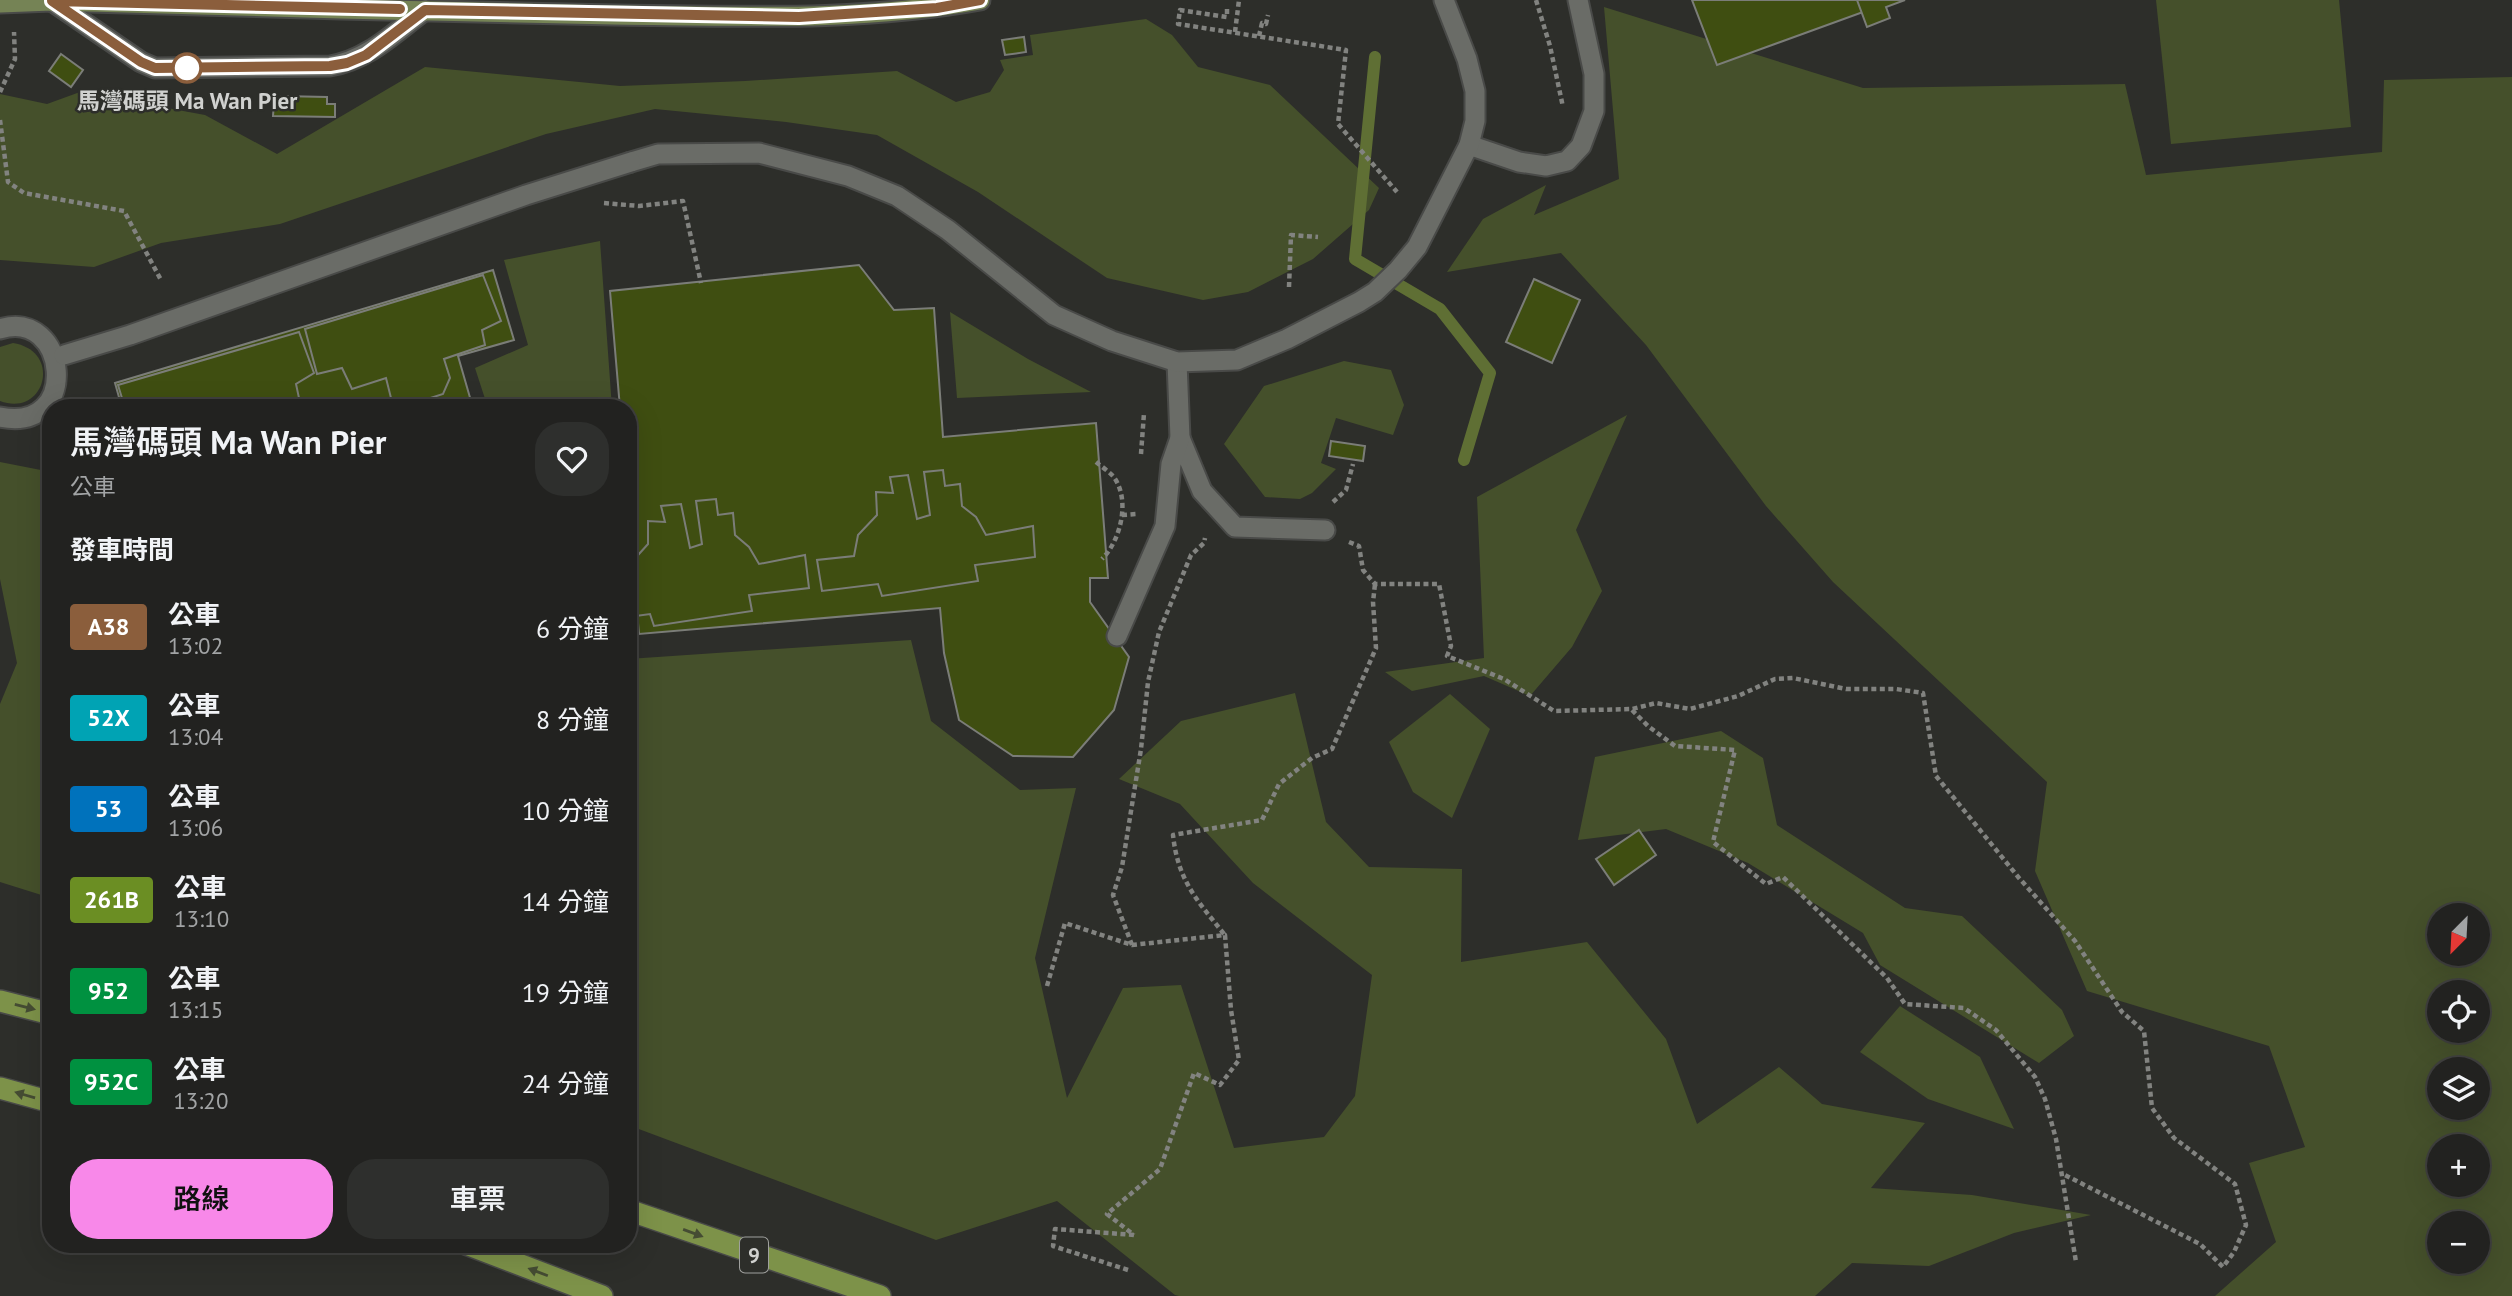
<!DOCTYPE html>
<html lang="zh-TW">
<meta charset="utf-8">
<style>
body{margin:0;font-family:"PT Sans","Noto Sans TC",sans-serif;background:#2e2f2d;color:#f1f3f6;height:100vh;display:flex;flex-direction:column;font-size:26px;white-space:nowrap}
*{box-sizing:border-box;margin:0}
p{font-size:23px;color:#a2a4a5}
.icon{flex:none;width:38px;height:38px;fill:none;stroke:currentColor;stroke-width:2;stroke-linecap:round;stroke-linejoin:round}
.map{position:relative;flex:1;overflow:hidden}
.panel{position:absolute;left:42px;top:399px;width:595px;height:854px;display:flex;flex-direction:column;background:#222220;border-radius:28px;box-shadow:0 7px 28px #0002,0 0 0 2px #3f3f3e}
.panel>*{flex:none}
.badge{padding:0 14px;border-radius:5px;font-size:24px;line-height:46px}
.needle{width:46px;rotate:204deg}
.tools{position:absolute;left:2427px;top:903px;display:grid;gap:14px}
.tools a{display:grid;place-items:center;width:63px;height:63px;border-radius:50%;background:#222220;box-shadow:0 7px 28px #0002,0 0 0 2px #3f3f3e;font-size:35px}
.map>.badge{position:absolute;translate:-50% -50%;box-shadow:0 0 0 4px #fff}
h2{padding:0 28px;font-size:26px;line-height:63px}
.round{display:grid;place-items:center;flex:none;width:74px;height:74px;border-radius:28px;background:#2e2f2d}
.summary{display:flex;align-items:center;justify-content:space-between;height:119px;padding:0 28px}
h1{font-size:33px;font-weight:600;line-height:52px}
.primary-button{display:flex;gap:14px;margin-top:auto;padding:14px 28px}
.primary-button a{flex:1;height:80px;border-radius:28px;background:#f888e9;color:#111;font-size:28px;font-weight:600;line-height:80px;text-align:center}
.primary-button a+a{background:#2e2f2d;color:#f1f3f6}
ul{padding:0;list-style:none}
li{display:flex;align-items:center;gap:21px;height:91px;padding:0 28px}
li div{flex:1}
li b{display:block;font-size:26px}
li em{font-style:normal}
li .badge{min-width:77px;font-weight:700;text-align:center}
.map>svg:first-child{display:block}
.green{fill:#45502b;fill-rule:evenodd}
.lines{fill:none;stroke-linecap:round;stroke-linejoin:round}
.stream{stroke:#5f6f34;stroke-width:12}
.building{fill:#3f4e11;stroke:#7b7d78;stroke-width:2}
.service-casing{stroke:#494a48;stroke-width:23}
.minor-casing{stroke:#494a48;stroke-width:23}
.primary-casing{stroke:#494a48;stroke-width:23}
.motorway-casing{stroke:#494a48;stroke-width:24}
.path{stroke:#828380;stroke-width:4.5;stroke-dasharray:5 3.5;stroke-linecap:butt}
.service{stroke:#6a6c67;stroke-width:19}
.minor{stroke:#6a6c67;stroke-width:19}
.primary{stroke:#758355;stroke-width:19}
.motorway{stroke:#7d9249;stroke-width:21}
.minor-bridge-casing{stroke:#494a48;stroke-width:23;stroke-linecap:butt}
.minor-bridge{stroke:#6a6c67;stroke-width:19}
.oneway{fill:#454c33}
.line-casing{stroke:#fff;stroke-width:16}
.line{stroke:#8b5e3c;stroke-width:10}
.stop-dot{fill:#fff;stroke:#8b5e3c;stroke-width:3.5}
.labels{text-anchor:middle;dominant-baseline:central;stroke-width:5;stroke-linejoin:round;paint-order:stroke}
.shield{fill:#2d2e2a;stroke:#9fa09e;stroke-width:2}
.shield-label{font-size:21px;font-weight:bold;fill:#d0d1cf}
.stop-label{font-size:23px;font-weight:bold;fill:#d0d1cf;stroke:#2d2e2a}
</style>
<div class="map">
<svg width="2512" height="1296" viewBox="0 0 2512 1296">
<rect width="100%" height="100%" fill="#2d2e2a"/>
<!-- green -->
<g class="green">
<path d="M2156,0H2339L2351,127L2171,144Z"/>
<path d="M1604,7L1863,88L2125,84L2146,175L2382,152L2384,80L2512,77V1296H2215L2276,1242L2249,1163L2305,1147L2269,1046L2087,991L2035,871L2047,782L1833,582L1766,506L1646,345L1561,253L1447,272L1483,219L1546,185L1534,215L1619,179ZM2440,915H2478V954H2440ZM2440,992H2478V1031H2440ZM2440,1069H2478V1108H2440ZM2440,1146H2478V1185H2440ZM2440,1223H2478V1262H2440Z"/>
<path d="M1146,19L1172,35L1198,67L1270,85L1379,188L1369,210L1313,259L1248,292L1203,300L1107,278L978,192L877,135L786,122L655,109L546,134L280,224L161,243L94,267L0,260V94L47,104L80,92L205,115L277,154L425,67L620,86L745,81L897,71L956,102L990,92L1004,70L1000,60L1033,55L1030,35Z"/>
<path d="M600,241L612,408H488L475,368L528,345L504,260Z"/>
<path d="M950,312L1028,359L1091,392L957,398Z"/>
<path d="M13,343C63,351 45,418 0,401V347Z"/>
<path d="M1344,361L1391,370L1404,405L1393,435L1336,418L1321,463L1336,469L1312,493L1300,499L1265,497L1224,444L1264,386Z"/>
<path d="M1627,415L1576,530L1602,591L1572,647L1530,696L1484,676L1412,691L1385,672L1484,658L1477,497Z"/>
<path d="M0,462L51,472V898L0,882V704L17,663L0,579Z"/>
<path d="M911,640L931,721L1020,790L1076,788L1035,958L1067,1098L1123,988L1181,985L1234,1148L1324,1137L1355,1096L1372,975L1253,883L1180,804L1119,779L1181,721L1295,693L1326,822L1369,867L1462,869L1461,962L1587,942L1666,1039L1697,1124L1779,1067L1822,1104L1925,1123L1871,1188L1972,1195L2091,1215L2014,1233L1929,1266L1852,1263L1815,1296H1179L1175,1295L1057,1201L936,1240L628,1125V659Z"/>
<path d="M1450,694L1490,729L1452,818L1413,792L1389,742Z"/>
<path d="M1721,731L1763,758L1777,825L1905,908L1962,916L2062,1010L2074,1036L2039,1063L1880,965L1863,933L1748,863L1666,829L1578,840L1595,757Z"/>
<path d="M1900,1006L1980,1057L2014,1129L1928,1099L1860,1052Z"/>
</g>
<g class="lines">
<!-- stream -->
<path class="stream" d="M1375,57L1355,259L1440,309L1490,373L1464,460"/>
</g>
<!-- building -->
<g class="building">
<path d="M1692,0H1896L1717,65Z"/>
<path d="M1857,0H1905L1886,7L1890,18L1867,27Z"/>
<path d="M1024,37L1026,52L1005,55L1002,40Z"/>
<path d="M61,54L83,70L71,87L49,71Z"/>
<path d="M281,96L327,97V104H335V117L273,116L274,103L281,104Z"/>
<path d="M859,265L894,310L934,308L943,437L1096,423L1108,578H1090V602L1129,657L1114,710L1073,757L1013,756L959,720L944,653L940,608L639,634L628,511V408H620L610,291Z"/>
<path d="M493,270L514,340L458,356L473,408H122L115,383Z"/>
<path d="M483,275L501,321L482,330L485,345L444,359L450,378L443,394L415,403L391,398L386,378L352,389L342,368L317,374L305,329Z"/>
<path d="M1534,279L1580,300L1552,363L1506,342Z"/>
<path d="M299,332L314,373L296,384L299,398L273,408H125L118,385Z"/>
<path d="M1331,441L1365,446L1363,461L1329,456Z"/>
<path d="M943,470L945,486L960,484L962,506L976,517L986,535L1033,526L1035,557L975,565L978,581L882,596L878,584L822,591L817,560L854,556L858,535L877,515L876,492L893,493L890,477L908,475L917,519L930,515L924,472Z"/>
<path d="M716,499L718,515L733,513L735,535L749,547L759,564L805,555L809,588L749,595L752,611L654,626L650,614L628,617L630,564L648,544V521L665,522L661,506L681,504L690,548L702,544L696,501Z"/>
<path d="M1639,830L1656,855L1614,885L1596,859Z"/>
</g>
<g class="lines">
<defs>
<g id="service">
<path d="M1469,145L1519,162L1546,166L1567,161L1581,146L1594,111V74L1578,0"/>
<path d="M1180,438L1202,491L1235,527L1325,530"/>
<path d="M1117,636L1165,526L1171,464L1180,438L1177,362"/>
</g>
<g id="minor">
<path d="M52,1L141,62L155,68L330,66C368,60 395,32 425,10"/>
<path d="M631,162L658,154L759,153L848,176L897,196L948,230L1054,315L1112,341L1177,362L1237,360L1287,339L1359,302L1375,292L1398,270L1417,247L1469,145L1475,121V91L1467,59L1444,0"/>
<path d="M0,329C68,307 82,434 0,417"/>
</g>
<path id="primary" d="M0,3L52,1C240,6 427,12 615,15C736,16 860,22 980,0"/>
<g id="motorway">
<path d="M0,1001L51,1014"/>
<path d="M0,1088L51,1102"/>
<path d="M628,1210L880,1296"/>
<path d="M466,1244L602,1296"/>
</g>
</defs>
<!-- service casing -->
<use href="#service" class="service-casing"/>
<!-- minor casing -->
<use href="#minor" class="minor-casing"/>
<!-- primary casing -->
<use href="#primary" class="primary-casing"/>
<!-- motorway casing -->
<use href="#motorway" class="motorway-casing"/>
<!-- path -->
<g class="path">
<path d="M1536,0L1550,46L1563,107"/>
<path d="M1227,9V17L1180,10L1178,24L1346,50L1338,124L1397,192"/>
<path d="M1235,32L1239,0"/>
<path d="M1259,36L1262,23L1266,24L1268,15"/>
<path d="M0,92L15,59L14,32"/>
<path d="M0,120L8,182L24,193L124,211L161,280"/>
<path d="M604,203L639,206L683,201L701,283"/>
<path d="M1289,287L1291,235L1318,237"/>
<path d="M104,408V407"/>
<path d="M1141,454L1144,413"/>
<path d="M1096,462C1101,466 1108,471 1113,476C1131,499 1121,540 1102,559"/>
<path d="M1333,502L1346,490L1353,464"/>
<path d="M1122,515L1137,514"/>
<path d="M1349,542L1359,546L1363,570L1375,584H1439L1451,646L1447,656L1504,679L1554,711L1632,709L1656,703L1690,709L1738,696L1775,679L1793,678L1846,689H1896L1923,693L1936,776L2019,878L2075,941L2122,1012L2144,1031L2152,1108L2174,1138L2235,1184L2246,1225L2234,1252L2223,1267L2200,1244L2063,1174"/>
<path d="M1632,710L1648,726L1675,746L1735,750L1713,842L1766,884L1783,877L1887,978L1905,1004L1964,1008L1996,1030L2035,1077L2045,1099L2056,1139L2076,1262"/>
<path d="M1224,934C1197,900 1178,881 1173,835L1262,820L1279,784L1312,758L1332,749L1376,648L1373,602L1375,584"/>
<path d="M1132,945L1113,895L1122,867L1141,749L1148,682L1159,632L1191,555L1204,543L1205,538"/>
<path d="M1047,986L1065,923L1132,945L1225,935L1231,1010L1239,1060L1220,1085L1194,1073L1160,1169L1107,1214L1134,1235"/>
<path d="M1128,1270L1053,1246L1055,1229L1134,1235"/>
</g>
<!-- service -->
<use href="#service" class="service"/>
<!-- minor -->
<use href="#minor" class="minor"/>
<!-- primary -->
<use href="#primary" class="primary"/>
<!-- motorway -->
<use href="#motorway" class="motorway"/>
<defs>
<path id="minor-bridge" d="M64,355L130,335L526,195L631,162"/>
</defs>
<!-- minor-bridge casing -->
<use href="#minor-bridge" class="minor-bridge-casing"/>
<!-- minor-bridge -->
<use href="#minor-bridge" class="minor-bridge"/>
</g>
<!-- one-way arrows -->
<defs><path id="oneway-solid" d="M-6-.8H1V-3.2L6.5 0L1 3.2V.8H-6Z" transform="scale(1.75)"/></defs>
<g class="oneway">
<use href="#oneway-solid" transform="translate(25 1007) rotate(14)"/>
<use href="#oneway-solid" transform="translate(25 1095) rotate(-164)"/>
<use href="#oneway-solid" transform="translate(693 1233) rotate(20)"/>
<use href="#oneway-solid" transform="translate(538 1272) rotate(-159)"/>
</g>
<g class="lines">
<defs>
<path id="line" d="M400,9L52,1L141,62L155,68L330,66L347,63L366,55L425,10L799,17L937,8L980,0"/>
</defs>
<!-- line casing -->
<use href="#line" class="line-casing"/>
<!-- line -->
<use href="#line" class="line"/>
</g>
<!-- markers -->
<circle class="stop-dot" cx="187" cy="68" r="14"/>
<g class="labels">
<!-- shield labels -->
<rect class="shield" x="740" y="1237.5" width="28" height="35" rx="5"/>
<g class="shield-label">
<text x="754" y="1255">9</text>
</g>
<!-- stop labels -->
<g class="stop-label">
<text x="187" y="100">馬灣碼頭 Ma Wan Pier</text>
</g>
</g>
</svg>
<div class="tools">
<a><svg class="needle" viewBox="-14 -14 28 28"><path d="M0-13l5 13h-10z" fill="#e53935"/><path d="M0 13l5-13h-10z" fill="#a2a4a5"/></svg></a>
<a><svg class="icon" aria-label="locate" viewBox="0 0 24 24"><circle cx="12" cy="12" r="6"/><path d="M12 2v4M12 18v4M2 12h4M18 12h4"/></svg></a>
<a><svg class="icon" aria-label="layers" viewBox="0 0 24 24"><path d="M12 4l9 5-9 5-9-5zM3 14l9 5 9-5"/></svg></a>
<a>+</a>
<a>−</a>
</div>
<section class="panel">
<div class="summary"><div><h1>馬灣碼頭 Ma Wan Pier</h1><p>公車</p></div><a class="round"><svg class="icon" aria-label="heart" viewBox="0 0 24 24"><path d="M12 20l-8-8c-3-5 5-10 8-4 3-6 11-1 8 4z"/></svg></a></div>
<h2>發車時間</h2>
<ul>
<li><span class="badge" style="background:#8b5e3c;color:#fff">A38</span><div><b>公車</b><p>13:02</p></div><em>6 分鐘</em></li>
<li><span class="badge" style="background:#00a3b4;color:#fff">52X</span><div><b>公車</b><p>13:04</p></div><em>8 分鐘</em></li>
<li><span class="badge" style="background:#0072bc;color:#fff">53</span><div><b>公車</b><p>13:06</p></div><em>10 分鐘</em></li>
<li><span class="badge" style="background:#6b8e23;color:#fff">261B</span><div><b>公車</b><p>13:10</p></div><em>14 分鐘</em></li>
<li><span class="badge" style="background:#009140;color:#fff">952</span><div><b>公車</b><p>13:15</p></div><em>19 分鐘</em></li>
<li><span class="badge" style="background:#009140;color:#fff">952C</span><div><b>公車</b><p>13:20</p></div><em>24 分鐘</em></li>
</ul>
<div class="primary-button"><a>路線</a><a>車票</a></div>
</section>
</div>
